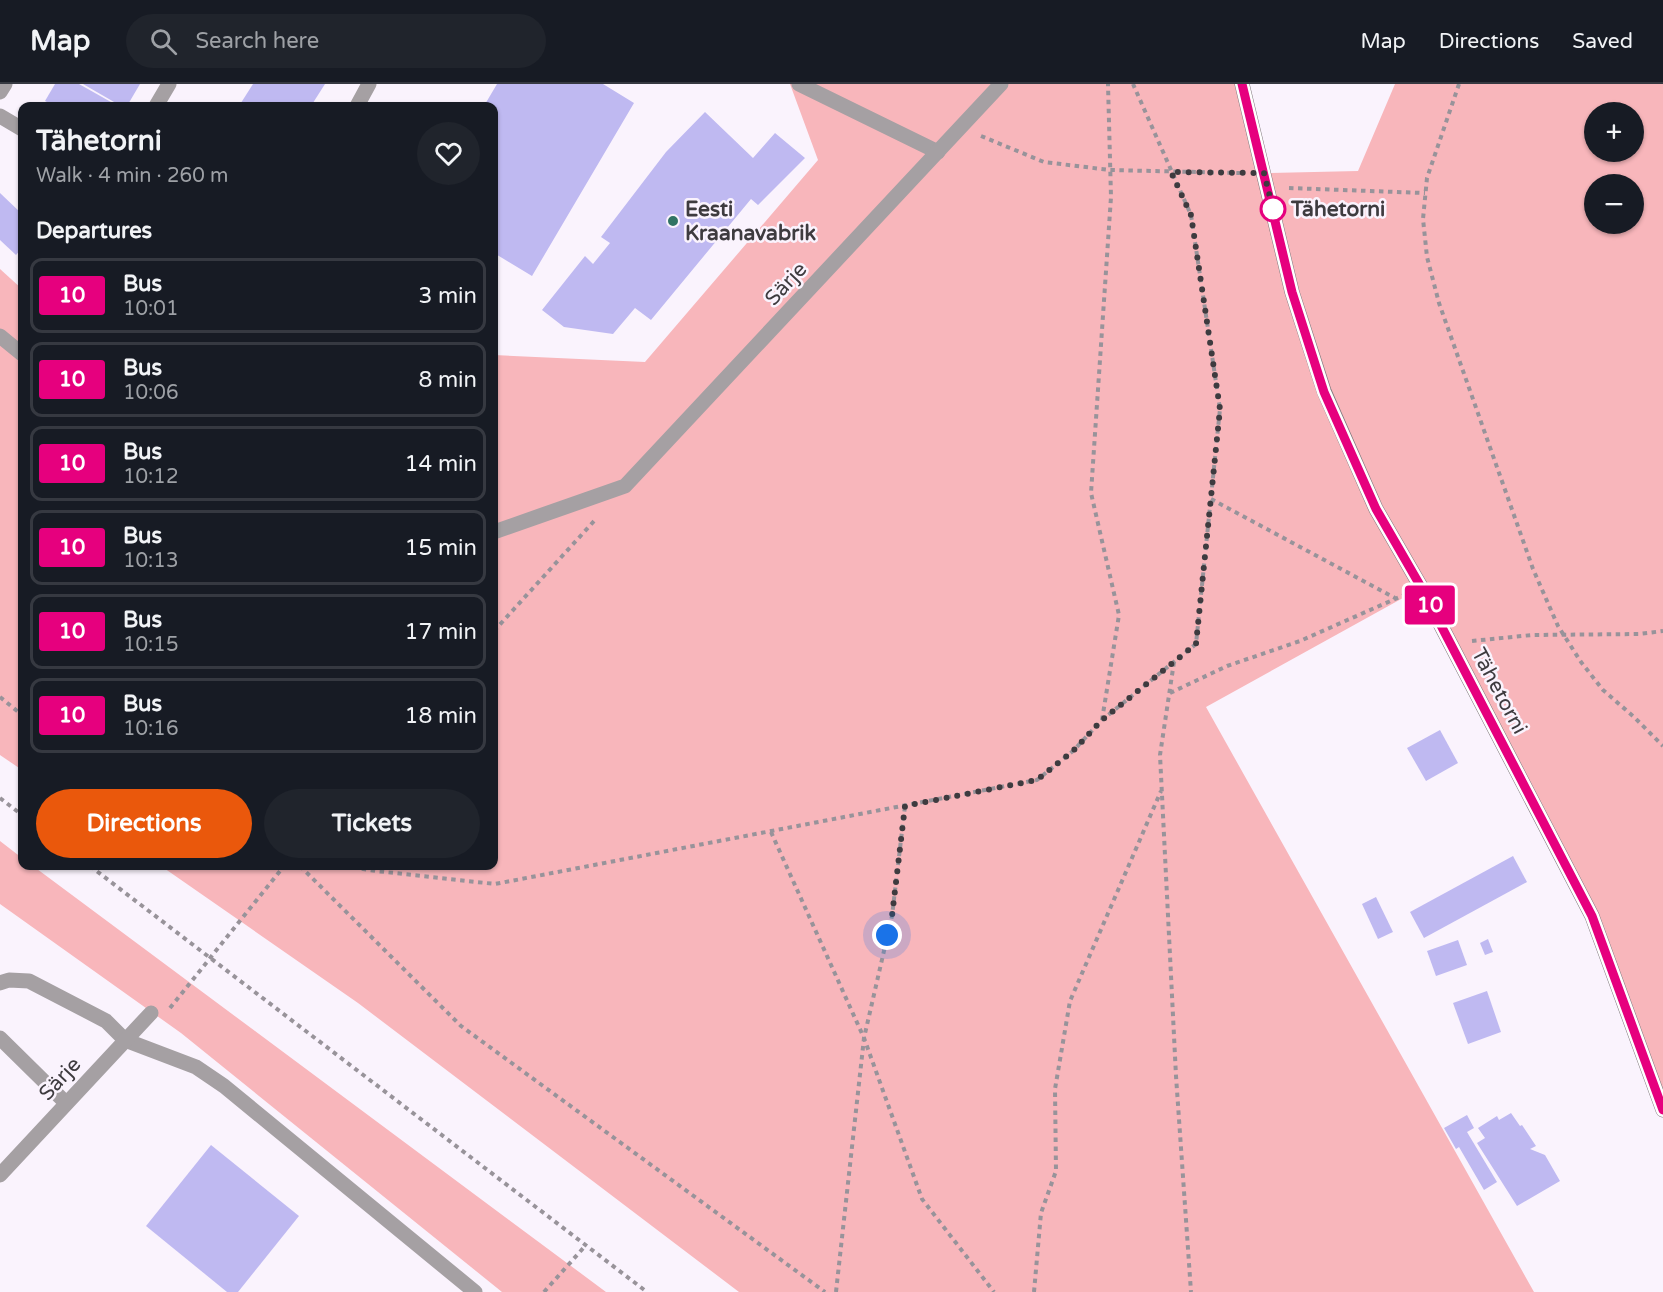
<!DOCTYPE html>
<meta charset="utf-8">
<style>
body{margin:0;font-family:"Varela Round",sans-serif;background:#20242c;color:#f1f3f6;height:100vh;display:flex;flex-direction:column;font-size:22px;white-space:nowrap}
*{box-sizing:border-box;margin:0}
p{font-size:20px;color:#9ea1a6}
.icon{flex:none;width:33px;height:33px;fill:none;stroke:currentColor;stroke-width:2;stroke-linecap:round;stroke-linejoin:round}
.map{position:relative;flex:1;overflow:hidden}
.sheet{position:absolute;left:18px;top:18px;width:480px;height:768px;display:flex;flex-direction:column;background:#171b24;border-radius:12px;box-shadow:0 2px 4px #0004}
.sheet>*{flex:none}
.badge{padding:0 12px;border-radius:4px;font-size:21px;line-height:39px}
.buttons{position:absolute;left:1584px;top:18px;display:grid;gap:12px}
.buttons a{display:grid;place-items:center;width:60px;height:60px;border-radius:50%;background:#171b24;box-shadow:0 2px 4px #0004;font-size:30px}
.you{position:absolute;width:30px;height:30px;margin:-15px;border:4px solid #fff;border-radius:50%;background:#1a73e8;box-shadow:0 0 0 9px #1a73e833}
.map>.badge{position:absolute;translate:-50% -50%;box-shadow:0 0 0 3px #fff}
h2{padding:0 18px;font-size:22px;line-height:54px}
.round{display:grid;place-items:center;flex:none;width:63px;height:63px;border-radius:32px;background:#20242c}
.head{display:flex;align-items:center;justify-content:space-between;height:102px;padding:0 18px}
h1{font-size:28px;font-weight:800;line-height:45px}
.primary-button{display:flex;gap:12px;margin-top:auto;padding:12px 18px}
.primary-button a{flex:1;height:69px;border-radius:36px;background:#ea580c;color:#fff;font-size:24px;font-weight:800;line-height:69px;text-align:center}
.primary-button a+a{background:#20242c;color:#f1f3f6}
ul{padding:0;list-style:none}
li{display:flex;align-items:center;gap:18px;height:75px;margin:0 12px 9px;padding:0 6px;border:3px solid #363941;border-radius:12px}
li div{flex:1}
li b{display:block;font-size:22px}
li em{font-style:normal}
li .badge{min-width:66px;font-weight:700;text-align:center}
header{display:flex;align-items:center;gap:36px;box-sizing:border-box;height:84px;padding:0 30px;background:#171b24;border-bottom:2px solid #363941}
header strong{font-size:28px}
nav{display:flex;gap:33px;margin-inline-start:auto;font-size:21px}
.search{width:420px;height:54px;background:#20242c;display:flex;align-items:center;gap:15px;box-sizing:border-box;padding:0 21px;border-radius:33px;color:#9ea1a6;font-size:22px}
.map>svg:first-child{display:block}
.green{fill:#f8b6bb;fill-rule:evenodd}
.building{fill:#bfb9f1}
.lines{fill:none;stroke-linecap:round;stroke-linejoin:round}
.path{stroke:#98939a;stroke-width:4;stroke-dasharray:4.5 4.5;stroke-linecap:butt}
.lane{stroke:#a5a0a3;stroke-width:15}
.street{stroke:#a5a0a3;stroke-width:15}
.secondary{stroke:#7f777b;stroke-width:15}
.line-casing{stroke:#fff;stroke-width:14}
.line{stroke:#e6007e;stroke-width:9}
.walk{stroke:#3e3b3f;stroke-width:6;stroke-dasharray:0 10.8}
.stop-dot{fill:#fff;stroke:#e6007e;stroke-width:3}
.poi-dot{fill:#307364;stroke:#faf3fd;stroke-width:2}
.labels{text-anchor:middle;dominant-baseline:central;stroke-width:5;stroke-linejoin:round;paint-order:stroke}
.poi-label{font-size:21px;font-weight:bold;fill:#3e3b3f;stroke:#faf3fd;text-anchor:start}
.stop-label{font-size:21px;font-weight:bold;fill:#3e3b3f;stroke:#faf3fd;text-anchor:start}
.street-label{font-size:21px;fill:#3e3b3f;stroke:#faf3fd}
</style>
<header>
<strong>Map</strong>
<div class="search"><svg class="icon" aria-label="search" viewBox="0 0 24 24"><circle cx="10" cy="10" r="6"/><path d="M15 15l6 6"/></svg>Search here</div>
<nav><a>Map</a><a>Directions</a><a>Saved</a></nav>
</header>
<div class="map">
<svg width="1663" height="1208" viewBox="0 0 1663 1208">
<rect width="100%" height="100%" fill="#faf3fd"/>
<!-- green -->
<g class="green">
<path d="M790,0H1242L1265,89L1358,87L1395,0H1663V1026L1592,832L1421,504L1206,623L1534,1208H739L358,919L161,782H494V271L645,278L818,76ZM1594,28H1634V68H1594ZM1594,100H1634V140H1594Z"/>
<path d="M0,185L22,205V686L0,671Z"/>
<path d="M0,757L22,774V782H33L606,1208H502L181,949L0,820Z"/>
</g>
<!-- building -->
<g class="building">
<path d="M55,0H79L118,22H55L45,17Z"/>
<path d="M83,0H140L127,22H121Z"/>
<path d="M253,0H325L311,22H239Z"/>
<path d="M497,0H603L634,19L532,192L494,169V22H484Z"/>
<path d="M705,28L753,74L775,49L805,74L758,121L751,115L651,236L635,224L613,250L564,243L542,226L585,172L593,180L610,159L601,153L666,68Z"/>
<path d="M0,109L22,130V164L16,171L0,156Z"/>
<path d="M1440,646L1458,679L1426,697L1407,664Z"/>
<path d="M1513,772L1527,798L1424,854L1410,828Z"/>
<path d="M1376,813L1393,848L1378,855L1362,820Z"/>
<path d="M1488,855L1493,868L1485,871L1480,859Z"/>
<path d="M1458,856L1467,881L1436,892L1427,867Z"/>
<path d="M1487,907L1501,948L1468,960L1453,919Z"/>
<path d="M1511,1029L1520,1042L1522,1041L1536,1062L1530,1065L1545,1071L1560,1097L1517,1122L1477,1059L1485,1054L1478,1044L1497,1032L1499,1036Z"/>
<path d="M1467,1031L1474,1044L1467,1048L1497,1098L1484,1106L1459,1063L1456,1065L1444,1044Z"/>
<path d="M211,1061L299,1132L238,1208H227L146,1142Z"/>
</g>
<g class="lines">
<!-- path -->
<g class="path">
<path d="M1459,0L1427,94L1423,135L1427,173L1439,219L1533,485L1558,542L1581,578L1603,606L1634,633L1663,662"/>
<path d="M981,52L1044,78L1110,86L1241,89"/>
<path d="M1289,104L1425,109"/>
<path d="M1211,415L1395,514"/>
<path d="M494,547L595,436"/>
<path d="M1472,557L1532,551L1639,550L1663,547"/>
<path d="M1174,578L1160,671L1176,992L1191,1208"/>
<path d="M1170,609L1227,582L1300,557L1404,511"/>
<path d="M0,613L22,631"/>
<path d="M1102,636L1119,531L1091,409L1111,113L1108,0"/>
<path d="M0,714L22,731"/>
<path d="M771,748L864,954L922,1115L994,1208"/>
<path d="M90,782L647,1208"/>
<path d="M300,782L461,942L825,1208"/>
<path d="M344,782L376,787L495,800L1037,696L1073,667L1102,636L1196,560L1220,325L1191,131L1133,0"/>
<path d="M170,924L284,782"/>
<path d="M544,1208L586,1161"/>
<path d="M836,1208L864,954L892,832L905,722"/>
<path d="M1034,1208L1041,1129L1056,1087L1055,1005L1070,917L1161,707"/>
</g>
<!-- lane -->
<g class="lane">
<path d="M799,0L938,68"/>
<path d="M0,8L5,0"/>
<path d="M156,22L169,0"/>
<path d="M357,22L369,0"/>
<path d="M0,32L22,45"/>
<path d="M0,899L9,896L29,897L106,937L125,956"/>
</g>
<!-- street -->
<g class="street">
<path d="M0,252L22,270"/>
<path d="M494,448L625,402L1001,0"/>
<path d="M0,954L66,1019"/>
<path d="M125,956L196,983L224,1002L475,1208"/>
<path d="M0,1091L151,929"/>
</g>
<!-- secondary -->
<path class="secondary" d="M1242,0L1292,208L1324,307L1376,425L1421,503L1592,832L1663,1026"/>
</g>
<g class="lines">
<defs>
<path id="line" d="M1242,0L1292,208L1324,308L1376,425L1421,503L1592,832L1663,1026"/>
</defs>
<!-- line casing -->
<use href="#line" class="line-casing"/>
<!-- line -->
<use href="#line" class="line"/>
<!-- walk -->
<path class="walk" d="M887,851L892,832L905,722L1037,696L1073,667L1102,636L1196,560L1220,325L1191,131L1171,88L1264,89L1273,125"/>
</g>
<!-- markers -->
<circle class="stop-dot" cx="1273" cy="125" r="12"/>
<circle class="poi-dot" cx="673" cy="137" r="6"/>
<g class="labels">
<!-- poi labels -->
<g class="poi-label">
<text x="685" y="125">Eesti<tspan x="685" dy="24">Kraanavabrik</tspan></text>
</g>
<!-- stop labels -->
<g class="stop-label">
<text x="1291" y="125">Tähetorni</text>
</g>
<!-- street labels -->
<g class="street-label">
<text transform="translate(786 200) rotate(-47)">Särje</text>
<text transform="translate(1499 607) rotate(62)">Tähetorni</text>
<text transform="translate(60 995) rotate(-47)">Särje</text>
</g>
</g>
</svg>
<div class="buttons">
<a>+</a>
<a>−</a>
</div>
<div class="you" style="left:887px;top:851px"></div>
<b class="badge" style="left:1430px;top:521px;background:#e6007e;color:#fff">10</b>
<section class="sheet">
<div class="head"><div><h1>Tähetorni</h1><p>Walk · 4 min · 260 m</p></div><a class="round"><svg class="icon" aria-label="heart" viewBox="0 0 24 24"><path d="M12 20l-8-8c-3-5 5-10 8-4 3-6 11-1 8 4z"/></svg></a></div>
<h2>Departures</h2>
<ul>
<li><span class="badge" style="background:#e6007e;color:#fff">10</span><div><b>Bus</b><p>10:01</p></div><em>3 min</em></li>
<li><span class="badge" style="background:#e6007e;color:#fff">10</span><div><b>Bus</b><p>10:06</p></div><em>8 min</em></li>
<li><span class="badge" style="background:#e6007e;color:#fff">10</span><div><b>Bus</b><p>10:12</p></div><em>14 min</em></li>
<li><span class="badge" style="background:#e6007e;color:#fff">10</span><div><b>Bus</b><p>10:13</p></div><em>15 min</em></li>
<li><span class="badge" style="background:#e6007e;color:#fff">10</span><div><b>Bus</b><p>10:15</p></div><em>17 min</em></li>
<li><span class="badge" style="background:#e6007e;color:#fff">10</span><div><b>Bus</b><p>10:16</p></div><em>18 min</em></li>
</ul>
<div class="primary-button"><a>Directions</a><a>Tickets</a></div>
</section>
</div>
